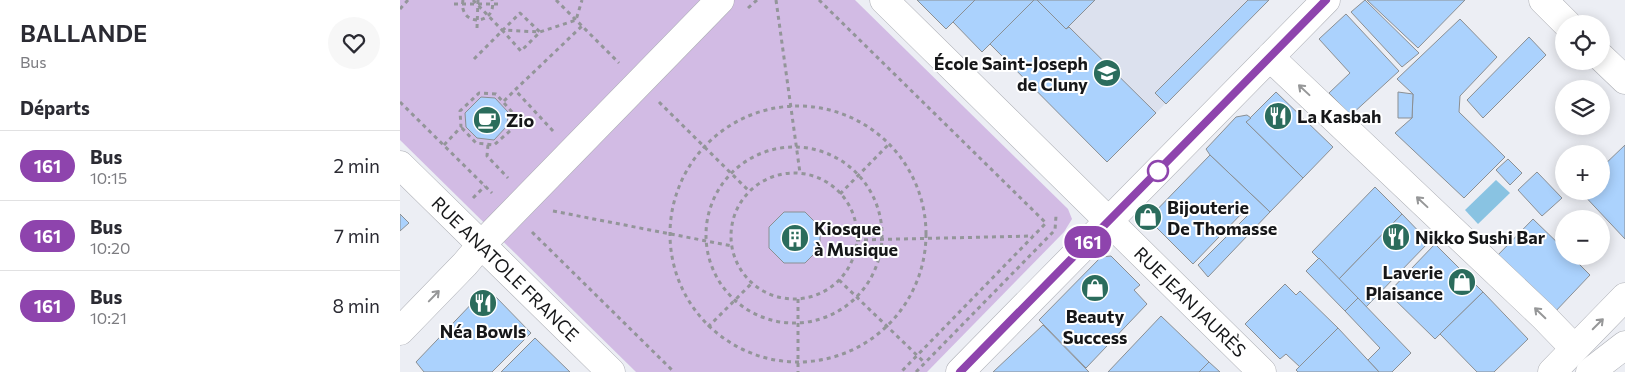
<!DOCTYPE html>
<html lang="fr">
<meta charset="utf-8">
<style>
body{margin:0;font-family:Commissioner,sans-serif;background:#f7f7f7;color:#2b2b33;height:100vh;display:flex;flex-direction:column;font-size:19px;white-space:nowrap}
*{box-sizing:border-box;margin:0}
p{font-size:16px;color:#7c7c81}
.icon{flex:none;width:28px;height:28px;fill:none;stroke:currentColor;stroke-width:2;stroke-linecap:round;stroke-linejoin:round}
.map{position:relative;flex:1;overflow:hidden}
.details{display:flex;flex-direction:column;background:#fff;width:400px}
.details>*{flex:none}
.badge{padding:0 10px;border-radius:16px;font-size:18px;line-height:32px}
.tools{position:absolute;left:1155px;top:15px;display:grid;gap:10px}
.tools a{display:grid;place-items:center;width:55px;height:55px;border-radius:50%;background:#fff;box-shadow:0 2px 12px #0003;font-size:25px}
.map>.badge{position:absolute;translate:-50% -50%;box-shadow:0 0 0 2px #fff}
h2{padding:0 20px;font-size:19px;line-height:45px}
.round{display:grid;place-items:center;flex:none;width:52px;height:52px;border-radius:26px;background:#f7f7f7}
.headline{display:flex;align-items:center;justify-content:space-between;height:85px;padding:0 20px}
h1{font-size:24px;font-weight:600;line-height:38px}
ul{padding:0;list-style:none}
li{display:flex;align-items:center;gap:15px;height:70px;padding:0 20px;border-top:1px solid #e1e1e2}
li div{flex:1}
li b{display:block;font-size:19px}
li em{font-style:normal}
li .badge{min-width:55px;font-weight:700;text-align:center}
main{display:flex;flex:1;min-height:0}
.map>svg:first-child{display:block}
.built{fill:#dce1ee}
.green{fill:#d2bbe4}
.water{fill:#89c3e2}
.building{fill:#abd2fd;stroke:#8b8f93}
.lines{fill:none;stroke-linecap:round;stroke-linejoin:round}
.minor-casing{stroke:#acaeb4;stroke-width:29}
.path{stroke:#939599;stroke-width:3;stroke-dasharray:4 4;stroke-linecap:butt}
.minor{stroke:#fff;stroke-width:28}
.oneway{stroke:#969798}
.line-casing{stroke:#fff;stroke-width:11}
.line{stroke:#8e44ad;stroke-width:8}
.stop-dot{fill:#fff;stroke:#8e44ad;stroke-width:2.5}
.labels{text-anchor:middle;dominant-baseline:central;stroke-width:4;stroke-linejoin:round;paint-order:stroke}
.poi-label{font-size:18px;font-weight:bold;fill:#161719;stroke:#fff;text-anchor:start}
.street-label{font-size:18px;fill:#161719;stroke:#fff}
</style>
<main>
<section class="details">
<div class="headline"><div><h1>BALLANDE</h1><p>Bus</p></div><a class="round"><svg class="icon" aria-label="heart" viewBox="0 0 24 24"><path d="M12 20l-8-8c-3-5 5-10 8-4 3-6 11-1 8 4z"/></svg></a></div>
<h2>Départs</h2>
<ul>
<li><span class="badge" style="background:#8e44ad;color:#fff">161</span><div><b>Bus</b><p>10:15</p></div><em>2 min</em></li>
<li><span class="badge" style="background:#8e44ad;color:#fff">161</span><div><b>Bus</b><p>10:20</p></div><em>7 min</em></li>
<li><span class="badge" style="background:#8e44ad;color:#fff">161</span><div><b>Bus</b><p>10:21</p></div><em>8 min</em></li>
</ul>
</section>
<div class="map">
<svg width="1225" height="372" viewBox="0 0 1225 372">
<rect width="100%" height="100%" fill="#eceef4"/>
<!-- built -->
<path class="built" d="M634,0H869L707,162L590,44Z"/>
<!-- green -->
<path class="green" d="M0,0H455L668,209L672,219L664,232L527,372H236L0,140Z"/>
<!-- water -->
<path class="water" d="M1096,180L1110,193L1078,224L1065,210Z"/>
<!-- building -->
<g class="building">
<path d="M517,0H575L546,29Z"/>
<path d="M575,0H634L582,52L553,22Z"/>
<path d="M634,0H637L666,29L669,27L756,113L707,162L590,44Z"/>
<path d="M637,0H695L666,29Z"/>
<path d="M848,0H869L766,104L755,93Z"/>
<path d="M965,0L1019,53L1002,67L951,12Z"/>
<path d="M967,0H1065L1018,48Z"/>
<path d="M946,14L999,71L951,115L929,93L950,73L919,39Z"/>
<path d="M1060,19L1097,57L1060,96L1059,112L1105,157L1064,198L995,133L1012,118L1013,94L997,79Z"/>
<path d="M1129,37L1146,55L1083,118L1067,100Z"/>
<path d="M876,92L933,147L903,178L846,122Z"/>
<path d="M998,92L1013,94L1012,118H998Z"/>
<path d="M81,97L95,98L108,112L107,126L94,140L77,138L66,127L65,113Z"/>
<path d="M847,115L851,118L846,122L903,178L870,212L810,155L806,149L836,117Z"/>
<path d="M1225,145V239L1180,191H1201V168Z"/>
<path d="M810,155L870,212L808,277L798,265L849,214L845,210L793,264L748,219Z"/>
<path d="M1108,159L1122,173L1110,185L1096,170Z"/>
<path d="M1137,172L1162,198L1142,216L1118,190Z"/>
<path d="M975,187L1002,214L939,279L912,252Z"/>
<path d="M384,212H405L420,227V248L405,263H384L369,248V227Z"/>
<path d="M0,214L9,223L0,231Z"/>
<path d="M1002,214L1029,242L966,307L939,279Z"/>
<path d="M1133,219L1164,249V256H1171L1190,275L1153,314L1095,258Z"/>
<path d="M1035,244L1083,292L1035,339L988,293Z"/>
<path d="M711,256L740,285L734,290L747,304L686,368L639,320L701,257Z"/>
<path d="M919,258L958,298L945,311L906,271Z"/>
<path d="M885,284L896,295L900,291L938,328L900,367L886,354L880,359L845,324Z"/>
<path d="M1083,292L1128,339L1094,372H1077L1040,334Z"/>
<path d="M94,295L131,333L92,372H24L16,362L78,297Z"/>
<path d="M958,298L1011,353L992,372H979L968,360L980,348L945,311Z"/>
<path d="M761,316L809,362L799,372H708Z"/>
<path d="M643,325L689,372H593Z"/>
<path d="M938,328L979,372H898L896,370Z"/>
<path d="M135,338L170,372H101Z"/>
<path d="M809,362L820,372H799Z"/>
</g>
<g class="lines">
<defs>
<g id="minor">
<path id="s1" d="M484,0L862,372"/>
<path d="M1143,0L1167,24"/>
<path d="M871,56L876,63L1143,316L1174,348"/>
<path d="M1201,57L1225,80"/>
<path id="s2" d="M0,165L211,372"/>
<path d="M0,331L65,264L81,245L320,0"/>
<path d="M560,372L926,0"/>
<path d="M1152,372L1225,297"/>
<path d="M1190,372L1225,345"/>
</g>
</defs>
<!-- minor casing -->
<use href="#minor" class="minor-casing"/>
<!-- path -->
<g class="path">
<path d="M63,0C58,28 98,25 92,0"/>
<path d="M73,0L102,30L140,32L176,20L182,0"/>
<path d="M156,0L219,63"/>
<path d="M376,0L400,173"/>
<path d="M419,0L646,223L501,372"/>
<path d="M54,4H99"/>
<path d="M348,8L357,0"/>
<path d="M0,9L8,0"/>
<path d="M77,28L78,0"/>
<path d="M74,59L120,13L140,32L121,51L102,30"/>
<path d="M104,101L115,90"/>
<path d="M0,102L92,193"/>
<path d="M259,102L349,191"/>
<circle cx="398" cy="234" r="128"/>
<path d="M153,131L115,90L182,26"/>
<path d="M44,145L61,127L60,111L79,93L96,94L113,113L111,130L94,145L76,143L61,127"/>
<path d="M88,145L87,156L108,178"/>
<circle cx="394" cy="235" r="88"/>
<circle cx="394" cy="236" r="63"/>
<path d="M440,194L489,144"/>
<path d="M73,198L85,186"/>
<path d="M153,211L332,246"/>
<path d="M132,232L274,372"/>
<path d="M456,240L633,236"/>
<path d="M439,280L525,363"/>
<path d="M398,299V372"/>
<path d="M308,327L352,283"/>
<path d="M516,372L655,230L656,216"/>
</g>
<!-- minor -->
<use href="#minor" class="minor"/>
</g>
<!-- one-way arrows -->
<defs><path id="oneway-shaft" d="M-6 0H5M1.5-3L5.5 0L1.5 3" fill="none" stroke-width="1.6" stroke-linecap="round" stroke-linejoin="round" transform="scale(1.25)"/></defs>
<g class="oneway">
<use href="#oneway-shaft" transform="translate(904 90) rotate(-137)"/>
<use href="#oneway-shaft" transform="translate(1022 202) rotate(-137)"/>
<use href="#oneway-shaft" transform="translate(34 296) rotate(-46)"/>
<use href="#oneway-shaft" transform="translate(1140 313) rotate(-136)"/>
<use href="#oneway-shaft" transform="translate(1198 324) rotate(-45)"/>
</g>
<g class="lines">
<defs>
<path id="line" d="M560,372L926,0"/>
</defs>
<!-- line casing -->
<use href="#line" class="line-casing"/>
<!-- line -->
<use href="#line" class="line"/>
</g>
<!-- icons -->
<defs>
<symbol id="school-disc" viewBox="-11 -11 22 22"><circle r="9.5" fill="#2b6c5c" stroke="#fff"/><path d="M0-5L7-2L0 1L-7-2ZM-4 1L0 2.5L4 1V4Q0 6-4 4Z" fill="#fff"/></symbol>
<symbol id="restaurant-disc" viewBox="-11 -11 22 22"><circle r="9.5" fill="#2b6c5c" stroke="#fff"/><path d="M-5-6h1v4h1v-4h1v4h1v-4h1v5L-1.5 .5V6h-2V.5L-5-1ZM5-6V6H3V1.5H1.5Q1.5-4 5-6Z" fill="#fff"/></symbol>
<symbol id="cafe-disc" viewBox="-11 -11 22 22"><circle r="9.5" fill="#2b6c5c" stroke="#fff"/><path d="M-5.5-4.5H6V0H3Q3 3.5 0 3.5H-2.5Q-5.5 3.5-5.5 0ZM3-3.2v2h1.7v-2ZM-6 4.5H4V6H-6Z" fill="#fff"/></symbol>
<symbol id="shop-disc" viewBox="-11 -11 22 22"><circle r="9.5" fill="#2b6c5c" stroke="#fff"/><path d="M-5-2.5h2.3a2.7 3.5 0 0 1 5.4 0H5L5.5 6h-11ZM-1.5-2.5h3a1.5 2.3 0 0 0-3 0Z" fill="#fff"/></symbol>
<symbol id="building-disc" viewBox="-11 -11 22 22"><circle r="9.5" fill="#2b6c5c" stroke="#fff"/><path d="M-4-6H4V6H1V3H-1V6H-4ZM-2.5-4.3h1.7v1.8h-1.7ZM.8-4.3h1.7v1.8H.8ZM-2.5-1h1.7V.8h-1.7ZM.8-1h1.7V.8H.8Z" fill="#fff"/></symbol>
</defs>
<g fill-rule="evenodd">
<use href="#school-disc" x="691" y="57" width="32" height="32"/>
<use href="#restaurant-disc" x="862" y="100" width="32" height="32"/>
<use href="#cafe-disc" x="71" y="104" width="32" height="32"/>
<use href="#shop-disc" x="732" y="201" width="32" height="32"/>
<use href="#restaurant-disc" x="980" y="221" width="32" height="32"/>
<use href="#building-disc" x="379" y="222" width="32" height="32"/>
<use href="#shop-disc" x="1046" y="266" width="32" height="32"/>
<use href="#shop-disc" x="679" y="272" width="32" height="32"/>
<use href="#restaurant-disc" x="67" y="287" width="32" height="32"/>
</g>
<!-- markers -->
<circle class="stop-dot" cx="758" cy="171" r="10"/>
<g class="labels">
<!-- poi labels -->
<g class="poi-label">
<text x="688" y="63" text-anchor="end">École Saint-Joseph<tspan x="688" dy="21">de Cluny</tspan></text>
<text x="897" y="116">La Kasbah</text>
<text x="106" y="120">Zio</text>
<text x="767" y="207">Bijouterie<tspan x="767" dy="21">De Thomasse</tspan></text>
<text x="414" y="228">Kiosque<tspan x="414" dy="21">à Musique</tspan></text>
<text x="1015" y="237">Nikko Sushi Bar</text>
<text x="1043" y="272" text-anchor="end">Laverie<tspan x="1043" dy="21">Plaisance</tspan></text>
<text x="695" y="316" text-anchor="middle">Beauty<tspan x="695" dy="21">Success</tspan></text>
<text x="83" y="331" text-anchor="middle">Néa Bowls</text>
</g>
<!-- street labels -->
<g class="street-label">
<text stroke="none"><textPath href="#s2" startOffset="148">RUE ANATOLE FRANCE</textPath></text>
<text stroke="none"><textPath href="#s1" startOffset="430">RUE JEAN JAURÈS</textPath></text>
</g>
</g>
</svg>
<div class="tools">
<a><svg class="icon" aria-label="locate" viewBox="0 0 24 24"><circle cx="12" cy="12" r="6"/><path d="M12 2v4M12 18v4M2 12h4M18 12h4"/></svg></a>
<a><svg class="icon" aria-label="layers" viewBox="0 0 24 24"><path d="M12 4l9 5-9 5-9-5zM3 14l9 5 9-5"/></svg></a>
<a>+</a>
<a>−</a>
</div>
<b class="badge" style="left:688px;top:242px;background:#8e44ad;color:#fff">161</b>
</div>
</main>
